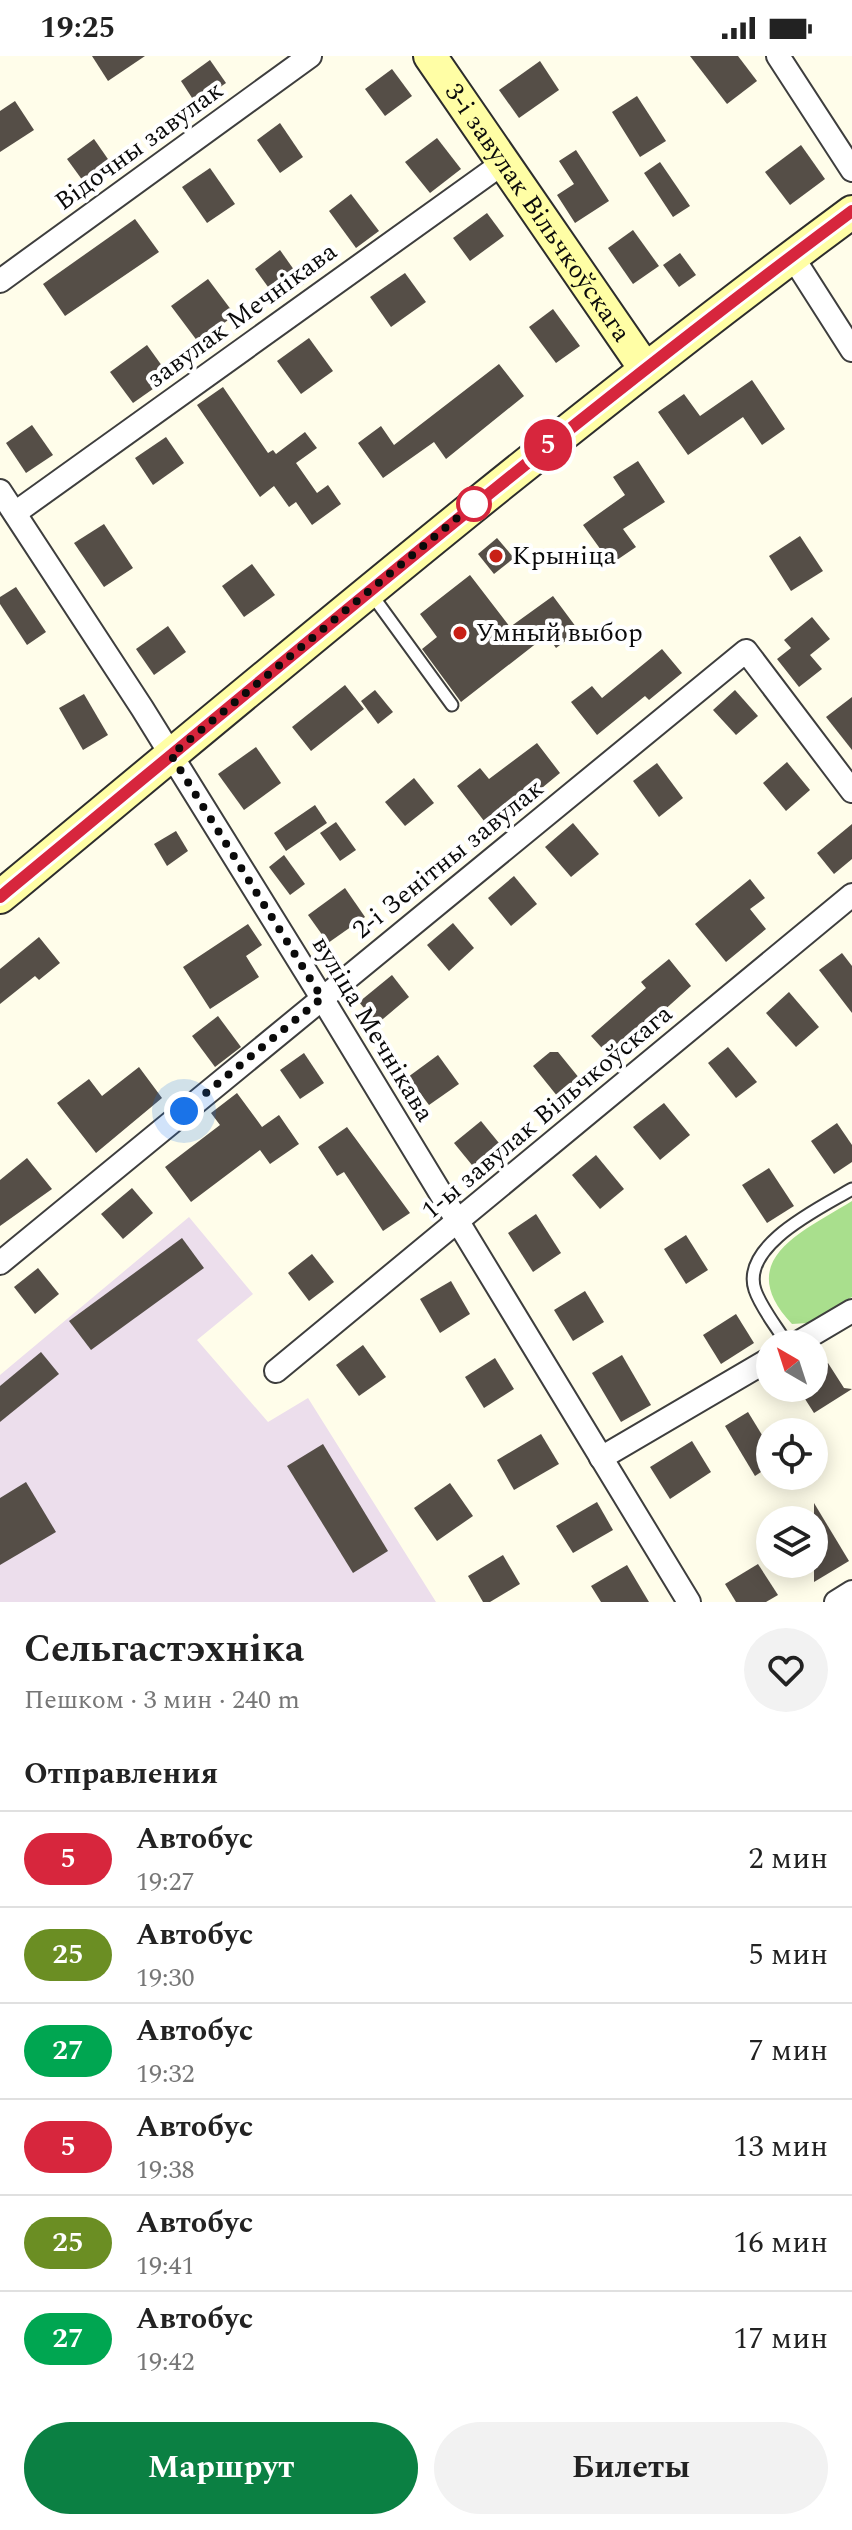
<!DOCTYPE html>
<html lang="ru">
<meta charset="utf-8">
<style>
body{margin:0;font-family:Spectral,serif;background:#f2f2f2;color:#222;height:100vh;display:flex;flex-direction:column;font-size:30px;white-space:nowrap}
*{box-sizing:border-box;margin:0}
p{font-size:26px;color:#767676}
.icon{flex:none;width:44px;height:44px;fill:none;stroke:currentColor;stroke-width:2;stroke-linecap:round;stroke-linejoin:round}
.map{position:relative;height:1546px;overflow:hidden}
.sheet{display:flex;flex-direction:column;background:#fff;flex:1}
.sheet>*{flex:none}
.badge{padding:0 16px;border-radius:26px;font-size:28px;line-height:52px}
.needle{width:52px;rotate:321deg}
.fabs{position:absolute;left:756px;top:1274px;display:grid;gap:16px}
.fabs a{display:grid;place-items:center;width:72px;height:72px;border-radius:50%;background:#fff;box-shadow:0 4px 20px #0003;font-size:40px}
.you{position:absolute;width:40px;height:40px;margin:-20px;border:6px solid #fff;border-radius:50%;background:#1a73e8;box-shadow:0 0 0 12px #1a73e833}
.map>.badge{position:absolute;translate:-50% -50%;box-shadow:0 0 0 4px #fff}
h2{padding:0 24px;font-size:30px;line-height:72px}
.round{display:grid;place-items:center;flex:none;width:84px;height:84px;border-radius:42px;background:#f2f2f2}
.head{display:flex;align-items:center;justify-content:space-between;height:136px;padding:0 24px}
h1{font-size:38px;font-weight:700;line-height:60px}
.action{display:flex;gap:16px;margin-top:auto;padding:16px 24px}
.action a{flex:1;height:92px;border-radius:48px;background:#0b8043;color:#fff;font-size:32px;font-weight:700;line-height:92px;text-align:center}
.action a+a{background:#f2f2f2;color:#222}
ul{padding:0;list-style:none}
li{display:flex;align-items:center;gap:24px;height:96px;padding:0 24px;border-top:2px solid #e0e0e0}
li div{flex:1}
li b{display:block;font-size:30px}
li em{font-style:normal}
li .badge{min-width:88px;font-weight:700;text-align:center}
.status{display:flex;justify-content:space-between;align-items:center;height:56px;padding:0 40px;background:#fff;direction:ltr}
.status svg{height:22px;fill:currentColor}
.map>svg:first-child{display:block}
.industrial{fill:#ecdeec}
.forest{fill:#a9df8d}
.building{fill:#554e47}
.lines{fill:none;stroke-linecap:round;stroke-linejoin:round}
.lane-casing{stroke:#3e3e3e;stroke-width:15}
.street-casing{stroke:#3e3e3e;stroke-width:26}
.secondary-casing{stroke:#2d2d2d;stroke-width:36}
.lane{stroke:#fff;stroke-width:11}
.street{stroke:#fff;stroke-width:22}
.secondary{stroke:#fffea5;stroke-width:32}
.line-casing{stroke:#fff;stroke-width:18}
.line{stroke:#d7263d;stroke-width:12}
.walk{stroke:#0b0b0b;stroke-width:8;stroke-dasharray:0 14.4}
.stop-dot{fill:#fff;stroke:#d7263d;stroke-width:4}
.poi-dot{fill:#c82016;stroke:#fff;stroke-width:3}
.labels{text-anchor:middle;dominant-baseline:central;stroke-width:8;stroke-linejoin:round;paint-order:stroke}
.street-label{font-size:26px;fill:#0b0b0b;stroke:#fff}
.poi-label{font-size:26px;fill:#0b0b0b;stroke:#fff;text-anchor:start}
</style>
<div class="status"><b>19:25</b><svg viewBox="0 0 49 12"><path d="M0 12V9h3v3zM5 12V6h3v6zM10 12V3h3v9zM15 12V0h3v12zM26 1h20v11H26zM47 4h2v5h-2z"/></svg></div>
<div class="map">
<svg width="852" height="1546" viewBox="0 0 852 1546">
<rect width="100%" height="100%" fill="#fffdea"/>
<!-- industrial -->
<path class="industrial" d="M189,1161L253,1238L197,1284L268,1366L308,1342L436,1546H0V1319Z"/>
<!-- forest -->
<path class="forest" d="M852,1145V1241L808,1267L792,1268C732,1204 802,1176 852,1145Z"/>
<!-- building -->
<g class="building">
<path d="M92,0H145L108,25Z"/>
<path d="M690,0H738L757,25L727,48Z"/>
<path d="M210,4L226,27L196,48L181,25Z"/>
<path d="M540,5L559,34L519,62L499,34Z"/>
<path d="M392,13L412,40L385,60L365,33Z"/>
<path d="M637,40L666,85L640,101L612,56Z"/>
<path d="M15,45L34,74L0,96V55Z"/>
<path d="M280,67L303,101L280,117L257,84Z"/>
<path d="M437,82L461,113L430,137L405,106Z"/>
<path d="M94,83L110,106L83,125L67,103Z"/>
<path d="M801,89L825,123L790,149L765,116Z"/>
<path d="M576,94L609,145L575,167L557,139L574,128L559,105Z"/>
<path d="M660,106L690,150L673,161L644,117Z"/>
<path d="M210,112L235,148L207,167L182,131Z"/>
<path d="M351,138L379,175L356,192L329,155Z"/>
<path d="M487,157L504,180L470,205L453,182Z"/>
<path d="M135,163L159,196L65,260L43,228Z"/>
<path d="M633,174L659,210L633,228L608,192Z"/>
<path d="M280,194L304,228L279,246L255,213Z"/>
<path d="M680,197L696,219L679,231L663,209Z"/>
<path d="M405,217L426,246L391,271L370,241Z"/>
<path d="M208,223L235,259L198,286L171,250Z"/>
<path d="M553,253L580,290L556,307L529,271Z"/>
<path d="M309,282L333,315L301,338L277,305Z"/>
<path d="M147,289L170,321L133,347L110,316Z"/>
<path d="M499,308L524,340L446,403L434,386L383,422L358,387L381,370L394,389Z"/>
<path d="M752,324L785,373L762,389L743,361L688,399L658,356L684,338L700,360Z"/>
<path d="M223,331L268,397L273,394L276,398L305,376L317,392L296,407L317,437L328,429L341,448L312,469L296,446L289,451L274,430L260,441L197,349Z"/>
<path d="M32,369L53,399L26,417L6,387Z"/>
<path d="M166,381L184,407L153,429L135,402Z"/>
<path d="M638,405L665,446L623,473L636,491L611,508L583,469L625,439L613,421Z"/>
<path d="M104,468L133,512L104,531L74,487Z"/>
<path d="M800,480L823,515L791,535L769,500Z"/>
<path d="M497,482L514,502L494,518L478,498Z"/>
<path d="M252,508L275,539L244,561L222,530Z"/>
<path d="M470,519L510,571L553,540L579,575L556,592L547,579L461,646L422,593L437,581L420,558Z"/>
<path d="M16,531L46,576L27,589L0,548V541Z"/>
<path d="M812,561L830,583L810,599L822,613L799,631L777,603L791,592L784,584Z"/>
<path d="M168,570L186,596L154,619L136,593Z"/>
<path d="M662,593L682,617L649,644L645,640L597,679L571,646L592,630L602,642Z"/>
<path d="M345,629L364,653L311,695L292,671Z"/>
<path d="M375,634L393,656L378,668L361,645Z"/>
<path d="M735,634L758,660L736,679L713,654Z"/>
<path d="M84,638L108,679L83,694L59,652Z"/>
<path d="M852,641V694L826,661Z"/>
<path d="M537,687L560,717L491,774L457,730L480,712L489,723Z"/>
<path d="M256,691L281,727L244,754L218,718Z"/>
<path d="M787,706L810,734L786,755L763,727Z"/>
<path d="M657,707L683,742L659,761L633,725Z"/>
<path d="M414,722L434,747L405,770L385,746Z"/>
<path d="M315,749L327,767L286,795L274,777Z"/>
<path d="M336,766L356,794L340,805L320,777Z"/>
<path d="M573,767L599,798L571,821L545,791Z"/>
<path d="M852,768V803L834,818L817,797Z"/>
<path d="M176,775L188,795L167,810L154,788Z"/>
<path d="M284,799L305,828L290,839L269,811Z"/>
<path d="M514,820L537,848L511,870L488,842Z"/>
<path d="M750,823L765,842L750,853L766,873L726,906L695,868Z"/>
<path d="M345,832L365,861L328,887L308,859Z"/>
<path d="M453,867L474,892L449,915L427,889Z"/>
<path d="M248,868L262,889L246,900L259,921L210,953L183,911Z"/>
<path d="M39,881L60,907L39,924L35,920L0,948V913Z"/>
<path d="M842,897L852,910V957L819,914Z"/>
<path d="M669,903L691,930L611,1002L591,980L646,932L641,926Z"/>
<path d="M392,919L409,941L377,968L359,946Z"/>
<path d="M789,936L819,971L796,991L766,957Z"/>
<path d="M218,960L241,991L215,1011L192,980Z"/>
<path d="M728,991L757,1026L736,1042L708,1007Z"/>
<path d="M550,996H558L584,1028L562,1046L533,1010Z"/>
<path d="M304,997L324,1027L300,1043L280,1014Z"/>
<path d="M438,999L459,1028L429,1049L408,1021Z"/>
<path d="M139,1011L162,1042L96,1097L57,1047L89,1023L102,1040Z"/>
<path d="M237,1037L262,1071L279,1059L299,1088L270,1108L260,1094L191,1146L165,1111L220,1069L211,1057Z"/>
<path d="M664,1047L690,1079L660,1104L633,1071Z"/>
<path d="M481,1065L503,1092L476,1114L454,1087Z"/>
<path d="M837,1067L852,1089V1106L834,1118L811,1085Z"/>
<path d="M347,1071L410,1157L383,1175L344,1116L337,1120L318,1091Z"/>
<path d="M596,1099L624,1133L600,1153L572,1119Z"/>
<path d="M27,1102L52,1133L0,1170V1124Z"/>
<path d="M769,1112L794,1150L767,1167L742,1129Z"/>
<path d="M132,1132L153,1157L123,1183L101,1158Z"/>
<path d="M536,1158L561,1197L533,1216L508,1177Z"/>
<path d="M686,1179L708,1214L686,1228L664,1193Z"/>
<path d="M182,1182L204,1212L91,1294L69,1265Z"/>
<path d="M312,1198L334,1226L309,1245L288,1217Z"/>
<path d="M38,1212L59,1238L35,1258L14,1231Z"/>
<path d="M451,1225L470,1258L440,1277L420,1243Z"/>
<path d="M585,1235L604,1266L573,1285L554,1254Z"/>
<path d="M736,1258L754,1287L721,1308L703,1279Z"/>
<path d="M363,1289L386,1321L359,1340L336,1309Z"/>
<path d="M41,1296L59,1318L0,1366V1330Z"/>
<path d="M622,1299L651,1349L621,1366L592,1317Z"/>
<path d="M495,1302L514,1333L484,1352L465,1321Z"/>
<path d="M828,1307L844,1332L852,1333L814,1357L798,1332H814V1316Z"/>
<path d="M748,1356L770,1392V1410L755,1420L725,1370Z"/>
<path d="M541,1378L559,1408L514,1434L497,1404Z"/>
<path d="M692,1385L711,1416L670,1443L650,1411Z"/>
<path d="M323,1388L388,1495L353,1517L287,1410Z"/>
<path d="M26,1426L56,1476L0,1509V1442Z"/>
<path d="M450,1427L473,1460L437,1485L414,1452Z"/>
<path d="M597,1446L613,1474L573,1497L556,1470Z"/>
<path d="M814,1447L849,1505L814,1526Z"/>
<path d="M503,1499L520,1528L490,1546H483L468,1520Z"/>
<path d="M758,1508L778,1539L766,1546H736L725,1528Z"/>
<path d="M627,1509L649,1546H601L591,1530Z"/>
</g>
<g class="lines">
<defs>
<g id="lane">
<path d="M372,539L452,649"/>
<path d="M787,1288C777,1271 761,1252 755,1234C740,1189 822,1151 852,1133"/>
</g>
<g id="street">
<path d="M778,0L852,114"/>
<path d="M792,200L852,294"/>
<path d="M0,225L310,0"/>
<path d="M0,435L142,652L322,942L689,1546"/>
<path d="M15,457L503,107"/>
<path d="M0,1207L746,595L852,735"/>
<path d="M796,1288L852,1255"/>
<path d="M276,1315L852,839"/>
<path d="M601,1402L770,1303"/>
<path d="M836,1546L852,1536"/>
</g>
<g id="secondary">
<path id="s1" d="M430,0L644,311"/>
<path d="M0,841C281,608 559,373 852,156"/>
</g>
</defs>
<!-- lane casing -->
<use href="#lane" class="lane-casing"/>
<!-- street casing -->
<use href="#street" class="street-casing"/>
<!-- secondary casing -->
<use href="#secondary" class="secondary-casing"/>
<!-- lane -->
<use href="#lane" class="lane"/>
<!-- street -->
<use href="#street" class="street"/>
<!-- secondary -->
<use href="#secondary" class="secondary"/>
</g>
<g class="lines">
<defs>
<path id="line" d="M0,841C281,609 559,373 852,155"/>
</defs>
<!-- line casing -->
<use href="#line" class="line-casing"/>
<!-- line -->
<use href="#line" class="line"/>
<!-- walk -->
<path class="walk" d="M184,1055L322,942L171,699L474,448"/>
</g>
<!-- markers -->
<circle class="stop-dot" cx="474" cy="448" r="16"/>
<g class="poi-dot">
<circle cx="496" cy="500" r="8"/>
<circle cx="460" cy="577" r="8"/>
</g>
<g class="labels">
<!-- street labels -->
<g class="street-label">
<text transform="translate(139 90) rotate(-36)">Відочны завулак</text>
<text stroke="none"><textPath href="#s1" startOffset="190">3-і завулак Вільчкоўскага</textPath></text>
<text transform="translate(242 259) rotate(-36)">завулак Мечнікава</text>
<text transform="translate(448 803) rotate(-39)">2-і Зенітны завулак</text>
<text transform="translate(373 973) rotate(59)">вуліца Мечнікава</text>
<text transform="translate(547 1056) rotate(-40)">1-ы завулак Вільчкоўскага</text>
</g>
<!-- poi labels -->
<g class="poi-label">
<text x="512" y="500">Крыніца</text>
<text x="476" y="577">Умный выбор</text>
</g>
</g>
</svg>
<div class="fabs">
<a><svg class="needle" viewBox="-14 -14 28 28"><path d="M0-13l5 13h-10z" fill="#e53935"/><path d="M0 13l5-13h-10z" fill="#767676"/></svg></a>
<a><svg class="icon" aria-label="locate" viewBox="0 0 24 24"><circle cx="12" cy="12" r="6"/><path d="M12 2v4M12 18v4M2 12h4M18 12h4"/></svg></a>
<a><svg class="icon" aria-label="layers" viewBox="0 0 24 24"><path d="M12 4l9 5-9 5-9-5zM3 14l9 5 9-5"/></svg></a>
</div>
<div class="you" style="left:184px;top:1055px"></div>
<b class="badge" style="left:548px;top:389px;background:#d7263d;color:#fff">5</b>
</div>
<section class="sheet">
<div class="head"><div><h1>Сельгастэхніка</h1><p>Пешком · 3 мин · 240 m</p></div><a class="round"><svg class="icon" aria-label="heart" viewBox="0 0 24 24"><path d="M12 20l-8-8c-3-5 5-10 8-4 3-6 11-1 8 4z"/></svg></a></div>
<h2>Отправления</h2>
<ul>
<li><span class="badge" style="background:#d7263d;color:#fff">5</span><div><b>Автобус</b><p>19:27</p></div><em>2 мин</em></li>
<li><span class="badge" style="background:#6b8e23;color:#fff">25</span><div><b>Автобус</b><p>19:30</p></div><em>5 мин</em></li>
<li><span class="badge" style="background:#00a651;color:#fff">27</span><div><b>Автобус</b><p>19:32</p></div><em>7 мин</em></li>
<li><span class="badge" style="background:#d7263d;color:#fff">5</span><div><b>Автобус</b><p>19:38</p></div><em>13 мин</em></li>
<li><span class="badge" style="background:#6b8e23;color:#fff">25</span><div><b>Автобус</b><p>19:41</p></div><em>16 мин</em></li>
<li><span class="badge" style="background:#00a651;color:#fff">27</span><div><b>Автобус</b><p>19:42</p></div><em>17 мин</em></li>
</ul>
<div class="action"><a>Маршрут</a><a>Билеты</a></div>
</section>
